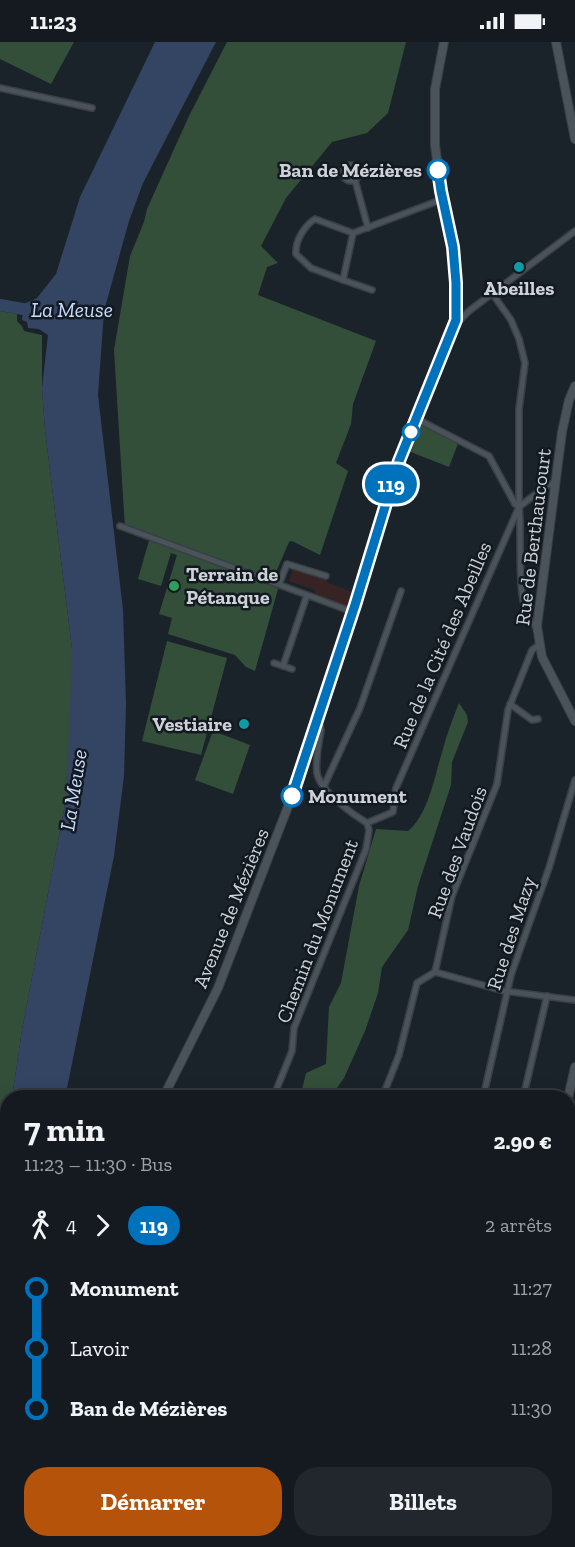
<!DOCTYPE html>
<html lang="fr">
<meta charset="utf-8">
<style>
body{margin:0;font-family:"Zilla Slab",serif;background:#21272d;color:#f1f3f6;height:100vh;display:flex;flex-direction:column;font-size:22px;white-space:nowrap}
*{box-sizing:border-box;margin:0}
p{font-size:20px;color:#9da1a5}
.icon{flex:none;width:33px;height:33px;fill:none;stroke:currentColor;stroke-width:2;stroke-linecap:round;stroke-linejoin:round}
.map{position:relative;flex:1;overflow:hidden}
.drawer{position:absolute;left:0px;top:1048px;width:576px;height:458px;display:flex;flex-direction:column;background:#141a20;border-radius:24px 24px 0 0;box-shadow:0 3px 15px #0003,0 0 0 2px #33383e}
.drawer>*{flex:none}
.badge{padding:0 12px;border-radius:20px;font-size:21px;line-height:39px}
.map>.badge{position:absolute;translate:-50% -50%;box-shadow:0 0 0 3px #fff}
.legs{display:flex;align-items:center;gap:9px;height:66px;padding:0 24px;font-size:20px}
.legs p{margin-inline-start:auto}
.overview{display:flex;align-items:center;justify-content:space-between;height:102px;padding:0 24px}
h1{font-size:33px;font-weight:700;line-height:45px}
.action{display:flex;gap:12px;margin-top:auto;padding:12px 24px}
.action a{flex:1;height:69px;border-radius:24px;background:#b45309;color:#fff;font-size:24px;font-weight:700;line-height:69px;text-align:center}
.action a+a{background:#21272d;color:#f1f3f6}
ul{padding:0 24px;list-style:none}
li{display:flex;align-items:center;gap:21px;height:60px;font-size:22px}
li i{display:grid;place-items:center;width:9px;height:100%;margin:0 8px;background:currentColor}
li i::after{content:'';width:15px;height:15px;margin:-8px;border:4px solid;border-radius:50%;background:#141a20}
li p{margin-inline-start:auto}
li:first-child i{background:linear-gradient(#0000 50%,currentColor 0)}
li:last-child i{background:linear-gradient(currentColor 50%,#0000 0)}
.status{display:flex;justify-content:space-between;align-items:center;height:42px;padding:0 30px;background:#141a20;direction:ltr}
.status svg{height:16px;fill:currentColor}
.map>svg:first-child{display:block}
.education{fill:#372324}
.green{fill:#334f3a}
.water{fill:#344564}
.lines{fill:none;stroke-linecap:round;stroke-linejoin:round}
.river{stroke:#344564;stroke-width:12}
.street-casing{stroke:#3a3f45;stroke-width:8}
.secondary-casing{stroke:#3a3f45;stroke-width:10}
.street{stroke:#4a525a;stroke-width:5}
.secondary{stroke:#4a525a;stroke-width:8}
.line-1-casing{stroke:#fff;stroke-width:14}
.line-1{stroke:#0072bc;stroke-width:9}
.stop-1-dot{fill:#fff;stroke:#0072bc;stroke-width:3}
.culture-dot{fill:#0f9aa8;stroke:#121920;stroke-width:2}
.leisure-dot{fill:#2e9e5b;stroke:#121920;stroke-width:2}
.labels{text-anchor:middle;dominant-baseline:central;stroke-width:5;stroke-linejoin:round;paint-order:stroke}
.stop-label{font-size:20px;font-weight:bold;fill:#ced2d7;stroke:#121920;text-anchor:end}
.poi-label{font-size:20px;font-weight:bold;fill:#ced2d7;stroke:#121920}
.street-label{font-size:20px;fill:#ced2d7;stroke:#121920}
.water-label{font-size:21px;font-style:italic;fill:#c8dbfe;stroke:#121920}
</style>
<div class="status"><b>11:23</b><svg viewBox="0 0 49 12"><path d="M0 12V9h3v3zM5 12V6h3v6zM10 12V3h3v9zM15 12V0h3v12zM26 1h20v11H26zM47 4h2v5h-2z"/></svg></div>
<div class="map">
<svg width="575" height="1505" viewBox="0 0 575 1505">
<rect width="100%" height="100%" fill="#1b232a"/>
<!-- education -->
<path class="education" d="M293,527L325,537L327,540L352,550L347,565L314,553L315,548L289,539Z"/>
<!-- green -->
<g class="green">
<path d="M0,0H74L51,42L0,17Z"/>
<path d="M227,0H406L388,71L367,91L332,100L286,156L261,204L278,221L267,225L258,253L376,299L353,362L351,382L336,421L348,429L320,513L292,499L289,500L273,537L278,547L255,629L246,625L235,613L168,592L172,576L159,572L177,513L171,511L161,544L138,537L150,495L125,486L114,308L130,214L144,180L147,167L189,74Z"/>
<path d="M0,269L17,272V279L22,284L24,289L42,293V346L45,388L72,607V645L67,752L22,988L12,1056H8L7,1089L0,1130Z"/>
<path d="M419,382L459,399L449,425L408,409Z"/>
<path d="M167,599L227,616L201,713L142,699Z"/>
<path d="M459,661L467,673L468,680L452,720L451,743L418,844L408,888L382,925L378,951L365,989L344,1036L332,1053L316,1056H300L306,1031L326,1022L329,965L341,941L359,844L376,787L408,789C429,772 435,732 443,707C447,691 453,676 459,661Z"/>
<path d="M213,689L250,703L233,752L195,738Z"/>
<path d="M7,1439L8,1498L154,1499L152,1505H0V1462Z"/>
</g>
<!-- water -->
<g class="water">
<path d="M155,0H216L143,141L129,179L104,269L98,353L123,568L126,662L124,734L114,814L65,1056H12L22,988L67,752L72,607L45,388L42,346L48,293L39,287L28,286L27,280L22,278L24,262L37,256L56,232L80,155Z"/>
<path d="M7,1089L8,1322L0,1349V1130Z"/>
</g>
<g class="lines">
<!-- river -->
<path class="river" d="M0,263L40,270"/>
<defs>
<g id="street">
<path d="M0,46L92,66"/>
<circle cx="351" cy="131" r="8"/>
<path d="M355,138L368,186"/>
<path d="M353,191L343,238L311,226L296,212C295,199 304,184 315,177L353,191L443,157"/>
<path d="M343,238L372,248"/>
<path d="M492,251L511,278L519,297L525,321L519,367V465"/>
<path d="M456,278L459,279L469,269L575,189"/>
<path d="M417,377L489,414L515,462L519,465C523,488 513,577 537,584"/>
<path d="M120,484L353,570"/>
<path d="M279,542L287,522L326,534"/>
<path d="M274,621L292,627"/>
<path d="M283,624L307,553"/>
<path d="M510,662L532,678L538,677"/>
<path d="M324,744L360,666L401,549"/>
<path d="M367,781L393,770L396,746L519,465L549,442H555"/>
<path d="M435,930L504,949L575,958"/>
<path d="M273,1056L292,1009L294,986L366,807L369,788L367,781C352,772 320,749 317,731C315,718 319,701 321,688L320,684L317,682"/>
<path d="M382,1056L399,1013L417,941L435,930L452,854L497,742L508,668L532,608L539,603"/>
<path d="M483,1056L511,933L549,826L575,738"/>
<path d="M523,1056L547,954"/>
<path d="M568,1093L575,1110"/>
</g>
<g id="secondary">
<path d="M556,0L575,97"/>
<path d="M575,344L569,358L562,390L537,584L542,615L575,679"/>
<path d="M163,1056L218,946L299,736L355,563L399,419L456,278V241L453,205L441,149L435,103V47L444,0"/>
<path d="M568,1056L575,1025"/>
<path d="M568,1293L575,1318"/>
<path d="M0,1445L8,1422"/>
</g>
</defs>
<!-- street casing -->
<use href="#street" class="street-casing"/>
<!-- secondary casing -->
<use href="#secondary" class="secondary-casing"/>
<!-- street -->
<use href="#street" class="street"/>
<!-- secondary -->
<use href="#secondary" class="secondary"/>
</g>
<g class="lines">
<defs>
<path id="line-1" d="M292,754L355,563L399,419L456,278V241L453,205L441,149L438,128"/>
</defs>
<!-- line-1 casing -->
<use href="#line-1" class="line-1-casing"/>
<!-- line-1 -->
<use href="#line-1" class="line-1"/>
</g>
<!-- markers -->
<g class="stop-1-dot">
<circle cx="438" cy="128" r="10"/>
<circle cx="411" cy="390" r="8"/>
<circle cx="292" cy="754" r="10"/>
</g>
<g class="culture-dot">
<circle cx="519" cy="225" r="6"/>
<circle cx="244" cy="682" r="6"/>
</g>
<circle class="leisure-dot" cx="174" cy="544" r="6"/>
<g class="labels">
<!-- stop labels -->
<g class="stop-label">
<text x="422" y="128">Ban de Mézières</text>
<text x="308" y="754" text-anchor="start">Monument</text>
</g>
<!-- poi labels -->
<g class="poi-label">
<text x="519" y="246">Abeilles</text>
<text x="186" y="532" text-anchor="start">Terrain de<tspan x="186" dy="23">Pétanque</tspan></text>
<text x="232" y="682" text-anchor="end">Vestiaire</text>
</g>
<!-- street labels -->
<g class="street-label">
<text transform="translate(533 495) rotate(-83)">Rue de Berthaucourt</text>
<text transform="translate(442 603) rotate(-67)">Rue de la Cité des Abeilles</text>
<text transform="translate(457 810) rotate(-70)">Rue des Vaudois</text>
<text transform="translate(231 866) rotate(-68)">Avenue de Mézières</text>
<text transform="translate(317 889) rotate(-69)">Chemin du Monument</text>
<text transform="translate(511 891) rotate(-72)">Rue des Mazy</text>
</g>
<!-- water labels -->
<g class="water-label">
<text x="72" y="267">La Meuse</text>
<text transform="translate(73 748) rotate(-81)">La Meuse</text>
</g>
</g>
</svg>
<b class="badge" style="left:391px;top:442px;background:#0072bc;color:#fff">119</b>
<section class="drawer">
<div class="overview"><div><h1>7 min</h1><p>11:23 – 11:30 · Bus</p></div><b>2.90 €</b></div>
<div class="legs"><svg class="icon" aria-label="walk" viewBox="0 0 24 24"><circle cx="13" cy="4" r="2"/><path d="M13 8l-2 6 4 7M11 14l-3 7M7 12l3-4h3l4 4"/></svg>4<svg class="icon" aria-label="forward" viewBox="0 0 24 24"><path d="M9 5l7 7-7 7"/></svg><b class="badge" style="background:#0072bc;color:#fff">119</b><p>2 arrêts</p></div>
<ul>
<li><i style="color:#0072bc"></i><b>Monument</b><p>11:27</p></li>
<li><i style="color:#0072bc"></i><span>Lavoir</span><p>11:28</p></li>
<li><i style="color:#0072bc"></i><b>Ban de Mézières</b><p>11:30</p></li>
</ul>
<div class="action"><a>Démarrer</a><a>Billets</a></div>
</section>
</div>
